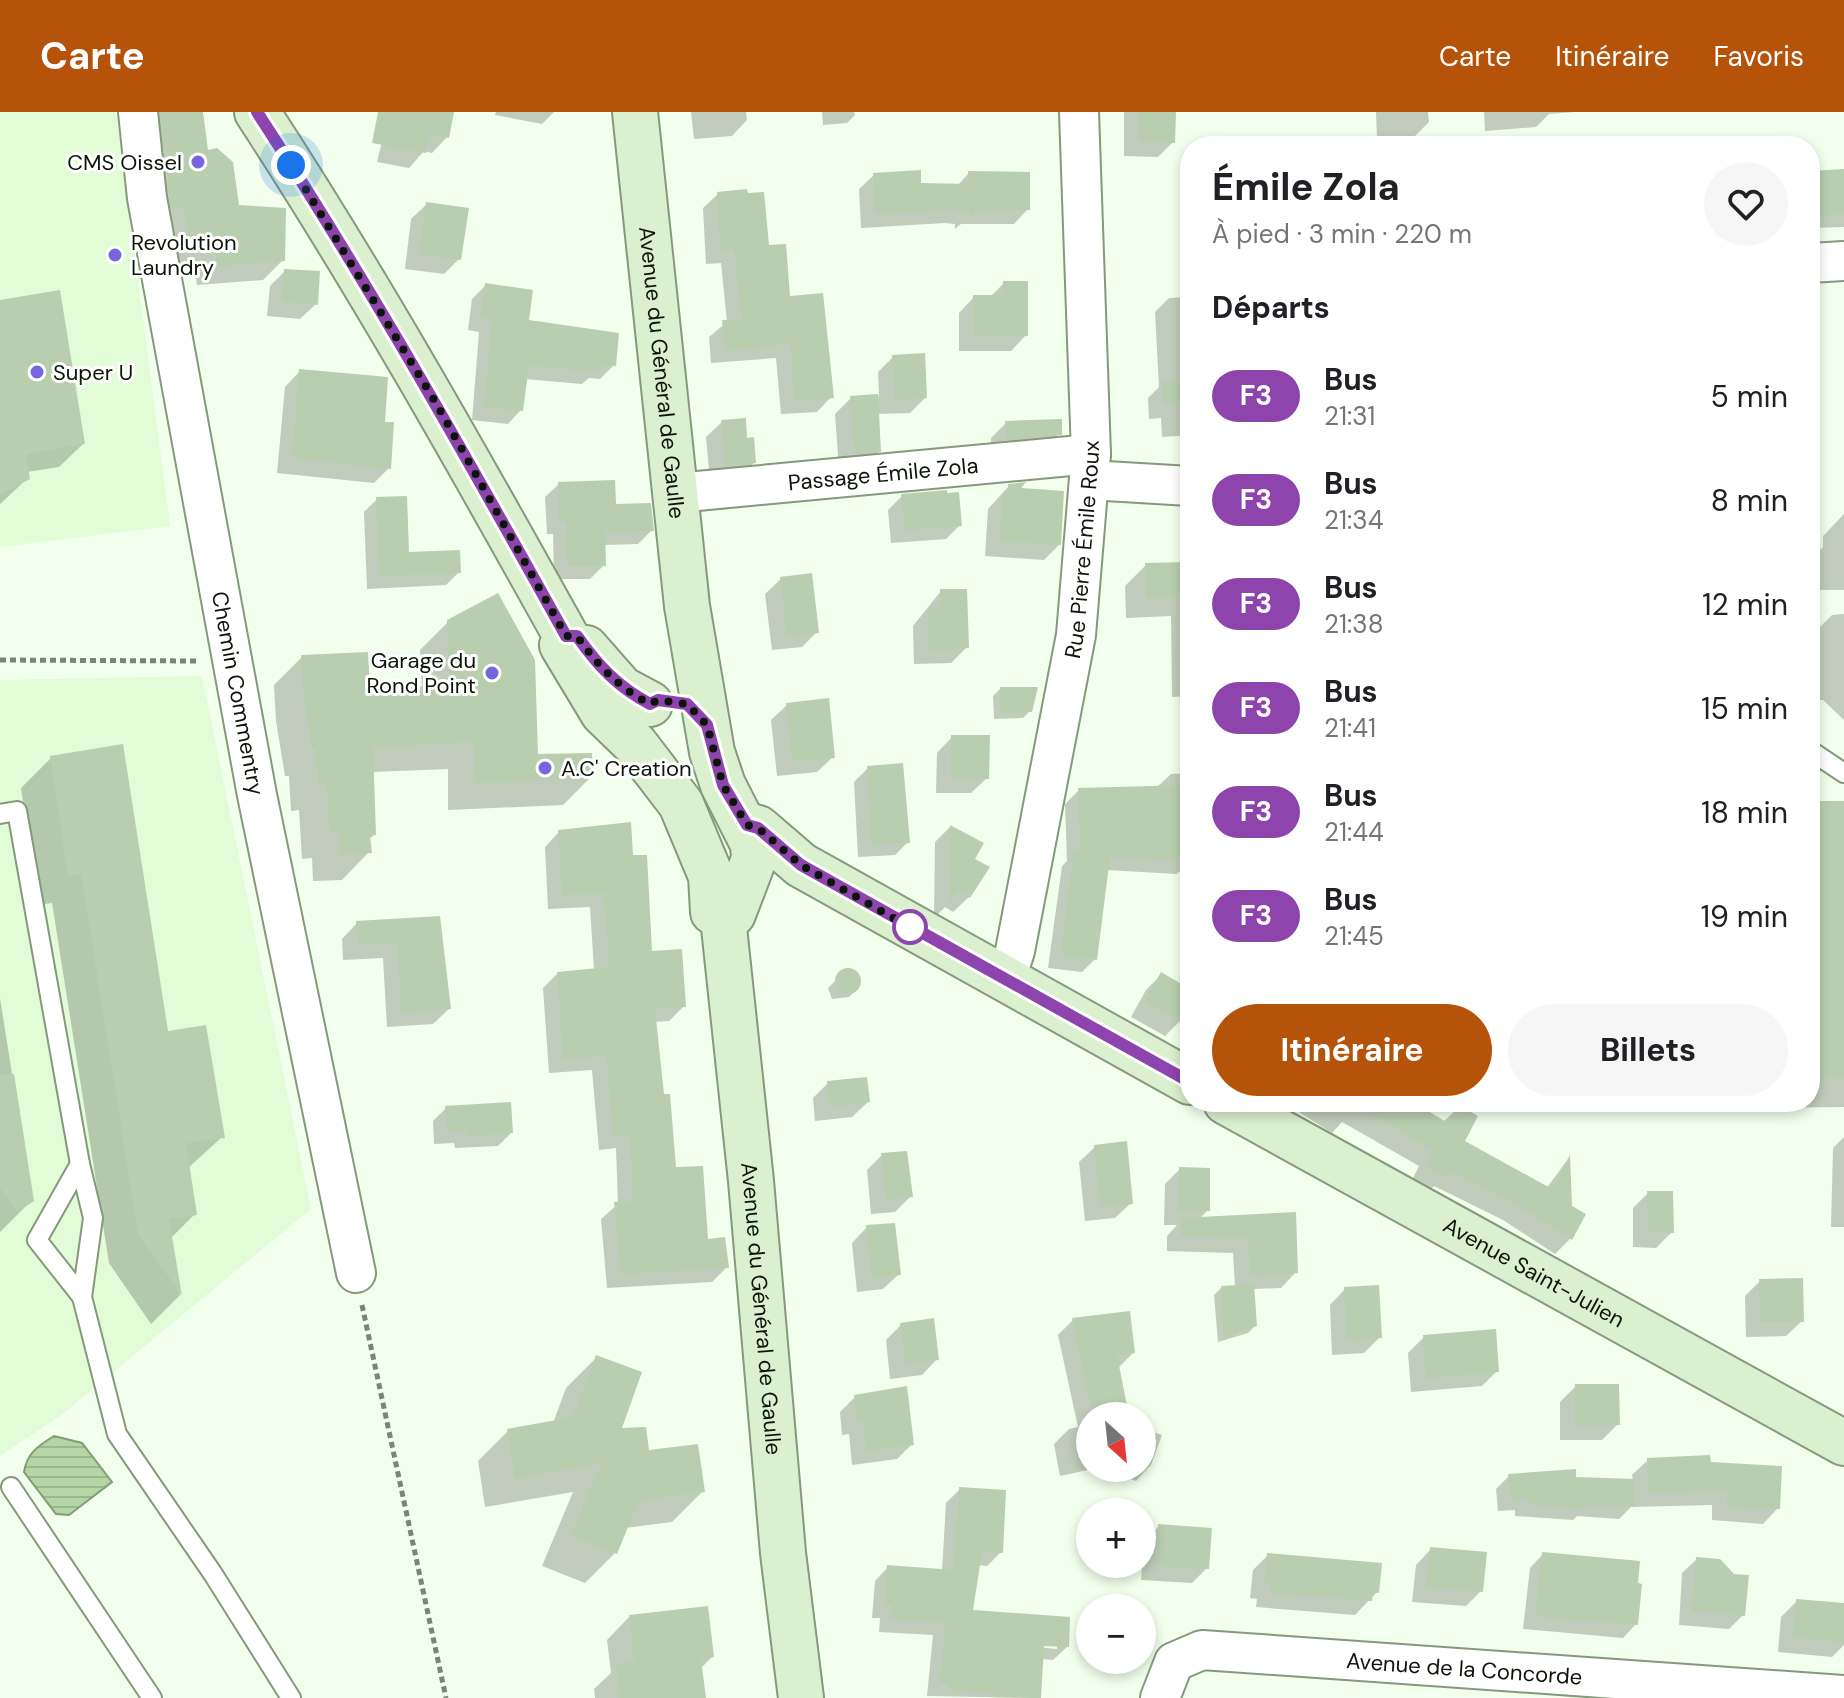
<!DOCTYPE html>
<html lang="fr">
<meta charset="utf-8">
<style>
body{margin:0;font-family:"DM Sans",sans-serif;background:#f6f6f6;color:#202124;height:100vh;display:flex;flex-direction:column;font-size:30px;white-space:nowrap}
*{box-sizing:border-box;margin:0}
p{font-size:26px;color:#757577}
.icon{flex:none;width:44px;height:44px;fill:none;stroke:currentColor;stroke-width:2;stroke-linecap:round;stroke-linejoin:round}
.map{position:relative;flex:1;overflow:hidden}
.drawer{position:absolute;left:1180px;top:24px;width:640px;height:976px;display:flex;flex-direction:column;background:#fff;border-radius:32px;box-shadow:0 4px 12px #0003}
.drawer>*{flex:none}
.badge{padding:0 16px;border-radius:26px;font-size:28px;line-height:52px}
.needle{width:52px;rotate:153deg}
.buttons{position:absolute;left:1076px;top:1290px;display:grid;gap:16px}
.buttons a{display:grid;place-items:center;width:80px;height:80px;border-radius:50%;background:#fff;box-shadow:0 4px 12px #0003;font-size:40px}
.you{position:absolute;width:40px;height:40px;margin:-20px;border:6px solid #fff;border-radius:50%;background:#1a73e8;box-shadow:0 0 0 12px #1a73e833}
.map>.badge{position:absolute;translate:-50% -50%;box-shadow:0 0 0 4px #fff}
h2{padding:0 32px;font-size:30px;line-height:72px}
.round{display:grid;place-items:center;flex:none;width:84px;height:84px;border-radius:42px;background:#f6f6f6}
.summary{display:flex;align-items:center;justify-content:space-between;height:136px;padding:0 32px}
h1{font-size:38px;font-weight:700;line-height:60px}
.button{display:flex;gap:16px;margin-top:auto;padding:16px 32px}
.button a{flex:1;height:92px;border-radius:48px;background:#b45309;color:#fff;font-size:32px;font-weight:700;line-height:92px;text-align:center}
.button a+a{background:#f6f6f6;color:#202124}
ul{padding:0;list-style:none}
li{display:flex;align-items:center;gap:24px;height:104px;padding:0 32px}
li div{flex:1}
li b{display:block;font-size:30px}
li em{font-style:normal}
li .badge{min-width:88px;font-weight:700;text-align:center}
header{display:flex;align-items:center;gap:48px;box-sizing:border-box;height:112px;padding:0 40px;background:#b45309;color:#fff}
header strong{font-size:38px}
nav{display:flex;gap:44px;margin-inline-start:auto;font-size:28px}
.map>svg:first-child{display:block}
.built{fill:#e1fcd6}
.water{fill:url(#water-rules);stroke:#829c76;stroke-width:2}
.shadow{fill:#0003;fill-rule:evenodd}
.building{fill:#b9ceaf}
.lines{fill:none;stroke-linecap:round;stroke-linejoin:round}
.lane-casing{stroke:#85997c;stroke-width:22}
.street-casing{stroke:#85997c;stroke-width:42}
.secondary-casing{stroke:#85997c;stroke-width:48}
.path{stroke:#7b8576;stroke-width:5;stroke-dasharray:6 4;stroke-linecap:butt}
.lane{stroke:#fff;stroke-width:18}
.street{stroke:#fff;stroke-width:38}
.secondary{stroke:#daf0ce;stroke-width:44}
.line-casing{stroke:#fff;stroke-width:18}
.line{stroke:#8e44ad;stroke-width:12}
.walk{stroke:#0d150a;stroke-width:8;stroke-dasharray:0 14.4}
.poi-dot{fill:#7765e0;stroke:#fff;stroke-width:3}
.stop-dot{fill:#fff;stroke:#8e44ad;stroke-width:4}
.labels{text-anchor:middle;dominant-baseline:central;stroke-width:6;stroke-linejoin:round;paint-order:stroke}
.poi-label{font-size:22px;fill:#0d150a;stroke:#fff;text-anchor:start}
.street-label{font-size:22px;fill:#0d150a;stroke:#fff}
</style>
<header>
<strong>Carte</strong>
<nav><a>Carte</a><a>Itinéraire</a><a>Favoris</a></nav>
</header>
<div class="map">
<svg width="1844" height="1586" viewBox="0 0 1844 1586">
<defs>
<pattern id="water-rules" width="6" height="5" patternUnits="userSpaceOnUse" patternTransform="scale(2)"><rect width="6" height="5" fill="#b4d6a5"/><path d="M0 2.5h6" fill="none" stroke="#9ab78d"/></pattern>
</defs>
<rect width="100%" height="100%" fill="#f2ffec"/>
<!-- built -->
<g class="built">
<path d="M0,0H116L170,414L0,435Z"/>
<path d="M202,564L311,1097L60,1304L0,1344V568Z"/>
</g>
<!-- water -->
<path class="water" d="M54,1324L82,1331L112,1370L69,1403L56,1402L24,1360C27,1341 38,1334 54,1324Z"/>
<!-- shadow -->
<g class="shadow">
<path d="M139,0H201L206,40L237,95L283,148L263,168L197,173L194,153L171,156Z"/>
<path d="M389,0H452L447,25L432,41L424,39L409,56L377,50Z"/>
<path d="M496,0H554L542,12L495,3Z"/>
<path d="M691,0H746L747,8L732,24L694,27Z"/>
<path d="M822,0H854L855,3L847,11L823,13Z"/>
<path d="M1124,0H1174L1173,30L1158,45L1124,44Z"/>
<path d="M1376,0H1428L1429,10L1413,26L1377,27Z"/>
<path d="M1484,0H1575L1549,2L1536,15L1485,19Z"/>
<path d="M1844,60V115L1810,116V61Z"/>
<path d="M969,61L1028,97L1014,112H961L955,117V112L945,111L861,116L859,77L874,63L919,73L957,74Z"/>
<path d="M1190,81V112H1188L1187,84Z"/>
<path d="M718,82L767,136L831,285L817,300L781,302L776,246L711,251L709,225L727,210L721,151L706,152L703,96Z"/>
<path d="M427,92L459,147L444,162L405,157L411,107Z"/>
<path d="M285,159L316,192L300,207L267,204L270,174Z"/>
<path d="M1004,171L1026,223L1011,239H959V201L974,185H990Z"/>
<path d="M485,174L527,210L614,253L600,267L589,266L582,272L525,267L521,298L508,312L472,308L479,220L468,218L472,187Z"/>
<path d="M1190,185V323L1162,325L1161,306L1149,307L1148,286L1159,275L1155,200L1169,186Z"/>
<path d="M0,190L83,332L59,355L27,360L28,366L0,392Z"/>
<path d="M893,245L925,286L910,301L877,302L879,339L863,354L839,357L835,302L851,286L879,284L878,260Z"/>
<path d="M300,259L382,311L389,356L374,371L277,361L285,275Z"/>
<path d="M722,310L745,328L754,351L739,366L710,369L706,325Z"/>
<path d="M1006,311L1060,321L1044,336L992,342L991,326Z"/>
<path d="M559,372L614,394L652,418L638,432L603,433L604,453L590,467H554L553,422H547L545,385Z"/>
<path d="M1009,374L1059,433L1044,448L985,444L988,397Z"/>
<path d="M902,384L960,413L946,427L891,431L888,398Z"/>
<path d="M377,387L407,442L459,460L446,473L367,477L364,400Z"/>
<path d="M1844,402V478H1810V448L1823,435V424Z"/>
<path d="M1190,452V584L1172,585L1171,504L1126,506L1125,474L1146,453Z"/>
<path d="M781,467L817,520L802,535L772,538L765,482Z"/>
<path d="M941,479L967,535L951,551L914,552L913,514Z"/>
<path d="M1844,502V608L1823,588H1810V525L1832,503Z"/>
<path d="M448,510L536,644L591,665L563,693L448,698V657L372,660L374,723L368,728L369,740L342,768L313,769L312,746L302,747L299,698L291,699L289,664H285L276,609L274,573L302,545L368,579L422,577L420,538Z"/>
<path d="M1000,577L1030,599L1023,606L994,607L993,584Z"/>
<path d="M787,593L833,645L817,660L777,664L771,608Z"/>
<path d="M952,625L987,666L971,681H936L937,641Z"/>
<path d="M51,646L166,921L222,1025L188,1056L195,1102L170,1127L180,1183L151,1212L109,1151L52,791L38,793L21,676Z"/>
<path d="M868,656L908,730L895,743L858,745L854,670Z"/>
<path d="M1190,661V749L1177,762L1106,758L1095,847L1082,860L1048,856L1062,754L1067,749L1065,692L1079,678L1157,675L1171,662Z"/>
<path d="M1810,691H1844V995L1760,996L1759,990H1810Z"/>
<path d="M950,715L972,747L969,785L953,800L945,795L934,806L935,730Z"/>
<path d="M559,720L631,745L650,841L684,894L669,909L654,910L674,1058L706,1129L727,1155L712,1170L607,1176L601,1107L618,1092L616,1036L599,1038L592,958L549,961L543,876L557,862L594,858L590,795L548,797L545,735Z"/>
<path d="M439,806L449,897L433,912L387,915L383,846L343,848L342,827L357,811Z"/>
<path d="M847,857L857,863V877L849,885L832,887L828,876Z"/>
<path d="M1161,863L1190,879V889L1180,909L1165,924L1131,905L1146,878Z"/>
<path d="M0,886L32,1088L0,1120Z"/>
<path d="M828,971L868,990L852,1005L815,1009L813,986Z"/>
<path d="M1283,990H1409L1443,1010L1459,995L1462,1030L1546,1077L1568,1047L1570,1127L1555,1142L1503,1108L1434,1074L1428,1079L1411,1070L1419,1054L1342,1010L1332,1021Z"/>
<path d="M446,996L511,1021L498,1034L455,1036L454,1031L434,1032L433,1009Z"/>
<path d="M1844,1025V1115H1831L1833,1036Z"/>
<path d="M1095,1035L1131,1091L1115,1106L1085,1109L1079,1050Z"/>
<path d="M882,1043L911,1084L895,1100L871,1102L867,1058Z"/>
<path d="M1180,1057L1208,1098L1199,1107L1294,1102L1296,1160L1281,1176L1253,1177L1255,1214L1248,1221L1218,1230L1214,1183L1221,1176L1235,1175L1233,1141L1167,1139V1124L1177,1113H1164L1165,1072Z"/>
<path d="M1648,1081L1672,1120L1656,1136L1633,1135V1096Z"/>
<path d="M867,1115L899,1162L883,1177L857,1180L852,1131Z"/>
<path d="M1760,1169L1802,1209L1786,1224L1746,1225L1745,1184Z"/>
<path d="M1345,1177L1380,1225L1364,1241L1332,1243L1330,1193Z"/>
<path d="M1073,1208L1133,1241L1118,1256L1127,1304H1090V1356H1097L1060,1364L1054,1332L1069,1317L1078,1315L1058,1223Z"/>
<path d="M901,1213L937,1247L922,1263L890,1267L886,1228Z"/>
<path d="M1424,1225L1497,1259L1482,1274L1411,1280L1408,1241Z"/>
<path d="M597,1245L619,1318L703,1379L672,1410L625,1416L615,1441L585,1471L542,1454L573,1380L485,1395L478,1349L508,1319L553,1311L566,1276Z"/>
<path d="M1576,1274L1618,1312L1602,1328H1560V1290Z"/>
<path d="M855,1285L912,1332L897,1347L852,1353L849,1322L842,1323L840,1300Z"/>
<path d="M1142,1316L1162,1323L1151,1353L1136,1369L1099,1356H1142Z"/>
<path d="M1648,1348L1709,1352L1778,1396L1763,1412L1712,1408V1393L1631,1395L1619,1407L1577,1404L1573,1408L1515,1404V1398L1498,1399L1496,1377L1509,1364L1633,1369L1632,1363Z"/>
<path d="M960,1377L1001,1440L987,1454L978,1453L971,1500L1067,1535L1053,1548L1041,1547L1037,1586L927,1584L933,1523L879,1520L880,1506H872L875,1469L888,1455L942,1459L946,1391ZM1057,1533V1537L1034,1535Z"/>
<path d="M1159,1414L1207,1456L1192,1471L1141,1468L1144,1430Z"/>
<path d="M1431,1437L1481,1479L1466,1494L1412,1490L1416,1453Z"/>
<path d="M1543,1442L1636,1512L1623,1526L1523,1517L1530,1456Z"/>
<path d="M1268,1443L1377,1480L1355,1503L1256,1495L1257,1487L1250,1486L1253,1458Z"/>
<path d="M1697,1447L1743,1503L1729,1517L1679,1513L1682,1461Z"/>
<path d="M1797,1489L1844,1493V1533L1832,1545L1778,1540L1781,1505Z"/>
<path d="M629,1505L712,1545L701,1556L704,1586H595L594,1577L611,1561L607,1528Z"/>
</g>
<!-- building -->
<g class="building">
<path d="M160,0H203L208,38L217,36L233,50L239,93L286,96L285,149L216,154L214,134L190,137L184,96L171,95Z"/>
<path d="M378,0H454L449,26L429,22L426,41L372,31Z"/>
<path d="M1139,0H1176L1175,31L1138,29Z"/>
<path d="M1844,57V102L1810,104V59Z"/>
<path d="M921,58V71L968,72V59L1030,60V98L976,99L969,107V99L960,97L875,102L873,61Z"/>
<path d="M747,77L748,81L764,80L769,133L786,132L790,184L823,181L834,286L795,289L790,232L725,238L722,208L742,207L734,137L720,138L717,80Z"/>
<path d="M426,90L469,96L461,148L419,142Z"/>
<path d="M284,157L320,159L318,193L282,189Z"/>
<path d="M1003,169H1028V224L974,225L973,183H1003Z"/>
<path d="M485,171L533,178L529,208L619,221L616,254L598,252V260L529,253L523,299L484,295L492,207L480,205Z"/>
<path d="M60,178L85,332L26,342L30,367L0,382V188Z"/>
<path d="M925,241L927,286L895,288L892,243Z"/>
<path d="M299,257L388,265L385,310H394L391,357L292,346Z"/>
<path d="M1190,268V292L1163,293L1162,269Z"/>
<path d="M878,282L881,340L854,342L850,284Z"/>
<path d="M746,306L747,326L754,325L756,351L725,354L721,308Z"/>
<path d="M1062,307V323L1006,328L1005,309Z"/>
<path d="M615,368L616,392L651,391L654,419L605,420L606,454H567L566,409L559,410L558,370Z"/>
<path d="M1026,370L1021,376L1064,379L1061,433L1000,429L1003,380H1008V372Z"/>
<path d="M947,378V381L959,380L962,414L905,418L901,382Z"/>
<path d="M407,384L409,440L460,438L461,461L380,464L376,385Z"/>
<path d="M1190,450V484L1146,486L1145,451Z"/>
<path d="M812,461L819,521L787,524L780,465Z"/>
<path d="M940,477H967L969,536L929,538L928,496H941Z"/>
<path d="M498,481L535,548L538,642L592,641L593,666L475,671V630L373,635L376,723L370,724L372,741L340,743L339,719L330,720L326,671L318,672L316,637H312L303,580L301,543L368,540L370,577L450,573L447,508Z"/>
<path d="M1000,575H1038L1032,600L1000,601Z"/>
<path d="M829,586L835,646L792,649L786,591Z"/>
<path d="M951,623H990L989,667L951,666Z"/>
<path d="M123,632L168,919L206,913L225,1026L186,1031L197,1103L169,1107L182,1184L138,1121L81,762L68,764L50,644Z"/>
<path d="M903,651L910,731L871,733L867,654Z"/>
<path d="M1190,673V749L1110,745L1097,848L1061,843L1074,739H1080L1078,676Z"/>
<path d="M1810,689H1844V965L1810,966Z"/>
<path d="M631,710L633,743H647L652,839L682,837L686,895L655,897L664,982H670L676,1055L703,1054L708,1127L725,1125L729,1156L621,1162L614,1090L633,1089L630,1023L613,1024L606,944L563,947L557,860L609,855L604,781L562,783L558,718Z"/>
<path d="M950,713L984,731L975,747L990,755L970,786L958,778L949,794Z"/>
<path d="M440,804L451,897L401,900L397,831L358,833L356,809Z"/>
<circle cx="848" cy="869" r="13"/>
<path d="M1161,860L1190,877V894L1182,910L1145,889Z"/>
<path d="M14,962L34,1089L17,1100L0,1076V963Z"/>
<path d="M867,965L870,990L830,995L827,969Z"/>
<path d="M511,990L513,1021L467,1024L466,1019L447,1020L445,994Z"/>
<path d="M1349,990H1413L1448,1011L1458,992L1478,1004L1465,1029L1552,1077L1570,1043L1572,1094L1586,1102L1572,1128L1518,1093L1449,1058L1445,1065L1425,1054L1433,1038Z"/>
<path d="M1127,1029L1133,1092L1100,1095L1094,1033Z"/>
<path d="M907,1039L913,1085L886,1088L881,1041Z"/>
<path d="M1179,1055L1210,1056V1099L1179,1098Z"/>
<path d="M1647,1079H1673L1674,1121L1648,1120Z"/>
<path d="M1296,1100L1298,1161L1250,1164L1248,1126L1181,1124V1106Z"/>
<path d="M895,1111L901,1163L872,1166L866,1113Z"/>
<path d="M1803,1166L1804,1210H1760L1759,1167Z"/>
<path d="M1254,1172L1257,1214L1224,1224L1221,1174Z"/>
<path d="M1379,1173L1382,1226L1347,1228L1344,1175Z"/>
<path d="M1130,1199L1135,1241L1117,1243L1129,1304H1093L1072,1206Z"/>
<path d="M934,1206L939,1248L905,1252L900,1211Z"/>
<path d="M1496,1217L1499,1260L1426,1266L1423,1223Z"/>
<path d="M596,1243L642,1260L622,1316L646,1315L649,1338L698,1332L705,1380L639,1388L617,1442L571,1423L601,1351L515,1366L507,1317L573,1305Z"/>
<path d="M1575,1272H1619L1620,1313L1575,1314Z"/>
<path d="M907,1274L914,1333L866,1339L863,1307L857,1308L854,1283Z"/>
<path d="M1710,1343L1711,1350L1782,1354L1780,1397L1727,1394V1378L1648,1380L1647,1346Z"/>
<path d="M1576,1357V1365L1634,1367V1395L1587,1393V1397L1527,1392V1386L1510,1388L1508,1362Z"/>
<path d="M959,1375L1006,1378L1003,1441L982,1440L973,1498L1070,1505L1069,1535L1044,1534L1041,1586L995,1585V1581L948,1578L949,1572L940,1571L945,1510L891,1507L892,1493H885L887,1453L954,1458Z"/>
<path d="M1158,1412L1212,1416L1209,1457L1155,1454Z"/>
<path d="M1430,1435L1487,1440L1483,1480L1426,1475Z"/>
<path d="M1542,1440L1640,1449L1638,1471L1642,1472L1638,1513L1535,1504Z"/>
<path d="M1267,1441L1382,1451L1379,1481L1373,1480L1372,1489L1270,1481L1271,1473L1264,1472Z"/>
<path d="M1696,1445L1720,1447L1734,1462L1749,1463L1745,1504L1692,1499Z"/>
<path d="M1796,1487L1844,1491V1530L1793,1525Z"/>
<path d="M708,1494L714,1545L701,1547L706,1586H620L616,1552L634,1550L629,1503Z"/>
</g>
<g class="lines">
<defs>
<g id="lane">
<path d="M1811,639L1844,661"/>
<path d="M0,702L17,699L80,1052L93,1106L82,1185L117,1322L213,1462L291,1586"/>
<path d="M80,1052L37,1128L82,1185"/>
<path d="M11,1375L152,1586"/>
</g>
<g id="street">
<path id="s1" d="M138,0L147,86L257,683L356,1161"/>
<path d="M1810,151L1844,149"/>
<path d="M1089,368L1190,374"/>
<path id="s2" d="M676,381L1091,342"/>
<path id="s3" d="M1006,866L1015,839L1076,523L1091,342L1079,0"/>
<path id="s4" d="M1160,1586L1174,1550L1202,1538L1844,1583"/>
</g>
<g id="secondary">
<path id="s5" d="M257,0C368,170 467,346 566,524L562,533L603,601L635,632L681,692L711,764L713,800L723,806L751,1069L783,1441L801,1586"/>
<path id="s6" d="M635,0L687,494L712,640L723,673L753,732L754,747L733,802L723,806"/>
<path d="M586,536L622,577L650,592"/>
<path d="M747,713L758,716L801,753L1190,970"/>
<path id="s7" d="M1226,990L1844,1331"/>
</g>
</defs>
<!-- lane casing -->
<use href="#lane" class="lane-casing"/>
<!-- street casing -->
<use href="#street" class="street-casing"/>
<!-- secondary casing -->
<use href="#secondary" class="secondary-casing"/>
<!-- path -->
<g class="path">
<path d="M0,548L199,549"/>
<path d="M362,1193L446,1586"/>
</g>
<!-- lane -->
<use href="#lane" class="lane"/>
<!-- street -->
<use href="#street" class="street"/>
<!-- secondary -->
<use href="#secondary" class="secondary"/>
</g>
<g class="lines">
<defs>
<path id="line" d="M257,0C368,170 467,346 566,524H577C598,554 618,575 650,592L658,588L687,592L707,613L723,673L747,713L758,716L801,753L1190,970"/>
</defs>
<!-- line casing -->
<use href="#line" class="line-casing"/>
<!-- line -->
<use href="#line" class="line"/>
<!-- walk -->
<path class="walk" d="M291,53L436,291L566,524H577C598,554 618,575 650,592L658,588L687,592L707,613L723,673L747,713L758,716L801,753L916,819L910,815"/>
</g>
<!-- markers -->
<g class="poi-dot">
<circle cx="198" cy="50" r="8"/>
<circle cx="115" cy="143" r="8"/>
<circle cx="37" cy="260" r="8"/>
<circle cx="492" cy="561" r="8"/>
<circle cx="545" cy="656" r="8"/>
</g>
<circle class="stop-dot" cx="910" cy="815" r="16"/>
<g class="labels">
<!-- poi labels -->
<g class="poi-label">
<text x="182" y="50" text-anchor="end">CMS Oissel</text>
<text x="131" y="130">Revolution<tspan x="131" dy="25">Laundry</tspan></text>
<text x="53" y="260">Super U</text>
<text x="476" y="548" text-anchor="end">Garage du<tspan x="476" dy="25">Rond Point</tspan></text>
<text x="561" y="656">A.C' Creation</text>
</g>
<!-- street labels -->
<g class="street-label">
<text stroke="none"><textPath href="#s6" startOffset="262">Avenue du Général de Gaulle</textPath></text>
<text stroke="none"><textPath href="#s2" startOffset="208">Passage Émile Zola</textPath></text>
<text stroke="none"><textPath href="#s3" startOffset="436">Rue Pierre Émile Roux</textPath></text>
<text stroke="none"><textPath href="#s1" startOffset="590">Chemin Commentry</textPath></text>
<text stroke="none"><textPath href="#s7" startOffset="352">Avenue Saint-Julien</textPath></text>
<text stroke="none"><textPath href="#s5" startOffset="1336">Avenue du Général de Gaulle</textPath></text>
<text stroke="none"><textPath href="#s4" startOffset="332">Avenue de la Concorde</textPath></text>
</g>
</g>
</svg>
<div class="buttons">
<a><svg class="needle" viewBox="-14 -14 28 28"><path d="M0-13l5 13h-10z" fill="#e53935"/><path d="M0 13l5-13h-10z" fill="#757577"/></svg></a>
<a>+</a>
<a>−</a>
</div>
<div class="you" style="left:291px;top:53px"></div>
<section class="drawer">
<div class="summary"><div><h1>Émile Zola</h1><p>À pied · 3 min · 220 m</p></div><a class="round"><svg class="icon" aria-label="heart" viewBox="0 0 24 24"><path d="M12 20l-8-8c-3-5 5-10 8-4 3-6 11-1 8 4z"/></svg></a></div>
<h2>Départs</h2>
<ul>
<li><span class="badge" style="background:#8e44ad;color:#fff">F3</span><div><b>Bus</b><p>21:31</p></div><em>5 min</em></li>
<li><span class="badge" style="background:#8e44ad;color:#fff">F3</span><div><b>Bus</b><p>21:34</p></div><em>8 min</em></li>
<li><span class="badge" style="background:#8e44ad;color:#fff">F3</span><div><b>Bus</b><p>21:38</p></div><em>12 min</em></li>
<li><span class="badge" style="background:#8e44ad;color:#fff">F3</span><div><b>Bus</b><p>21:41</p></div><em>15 min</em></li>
<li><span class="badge" style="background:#8e44ad;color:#fff">F3</span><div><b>Bus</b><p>21:44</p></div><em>18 min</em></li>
<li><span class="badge" style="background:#8e44ad;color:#fff">F3</span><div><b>Bus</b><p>21:45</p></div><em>19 min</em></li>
</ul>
<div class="button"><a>Itinéraire</a><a>Billets</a></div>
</section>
</div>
